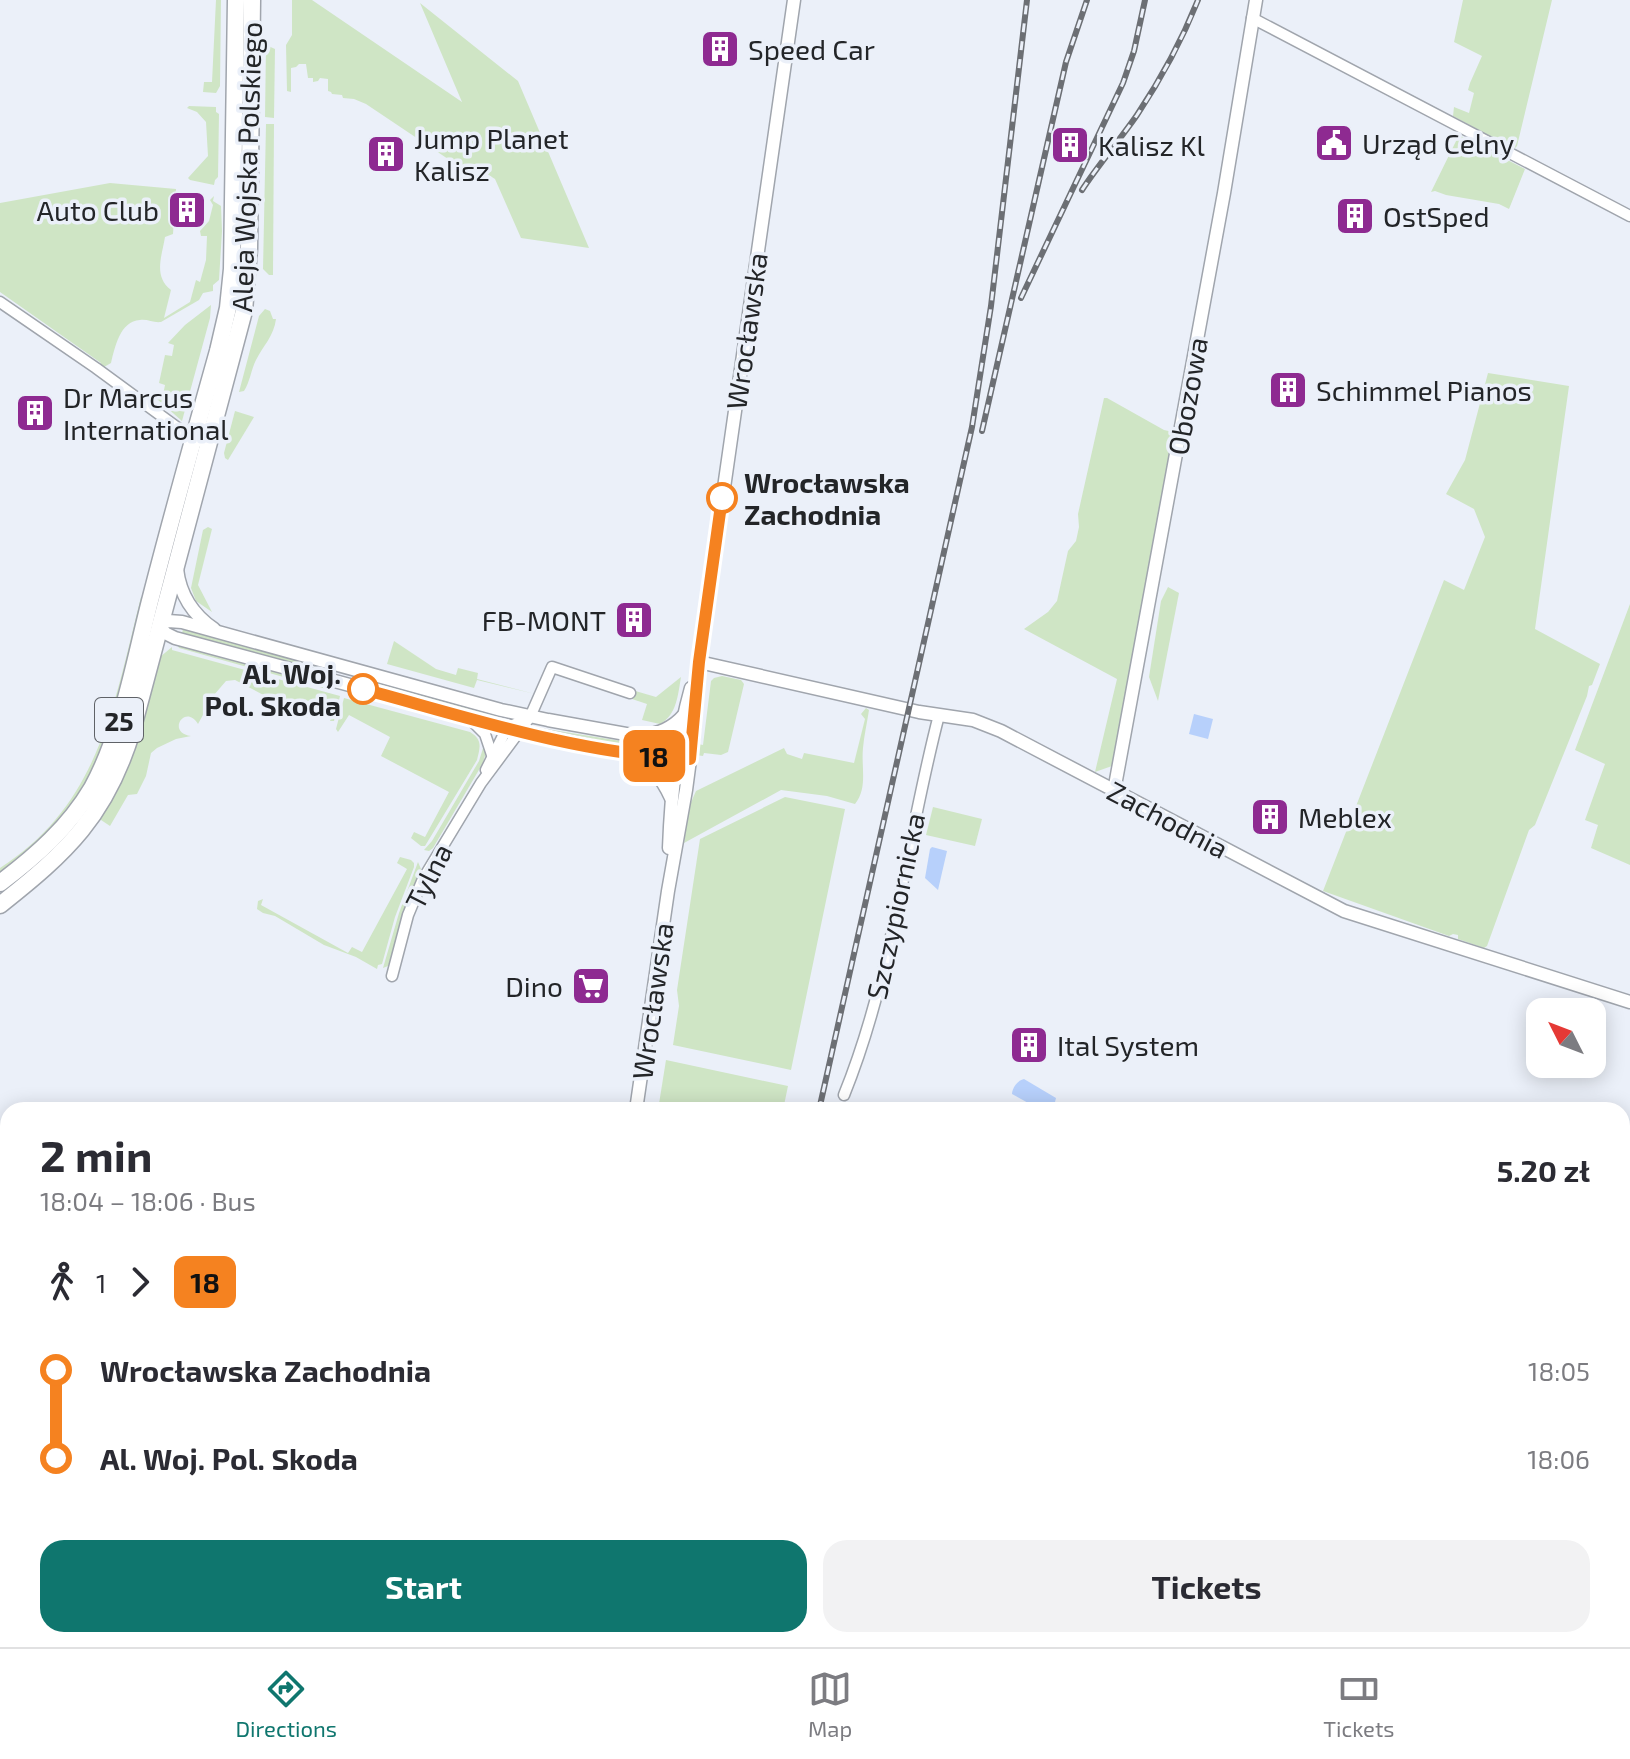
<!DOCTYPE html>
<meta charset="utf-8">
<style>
body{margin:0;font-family:"Exo 2",sans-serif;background:#f2f2f3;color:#2b2b33;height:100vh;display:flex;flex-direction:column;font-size:30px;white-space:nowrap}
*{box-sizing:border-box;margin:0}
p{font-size:26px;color:#7c7c81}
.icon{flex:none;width:44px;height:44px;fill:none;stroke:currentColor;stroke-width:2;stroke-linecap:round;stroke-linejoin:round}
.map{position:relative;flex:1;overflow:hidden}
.details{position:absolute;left:0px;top:1102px;width:1630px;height:546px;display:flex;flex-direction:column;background:#fff;border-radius:24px 24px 0 0;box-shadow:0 4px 20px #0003}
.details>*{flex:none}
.badge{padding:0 16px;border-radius:12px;font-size:28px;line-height:52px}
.needle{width:52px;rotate:312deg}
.fabs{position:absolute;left:1526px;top:998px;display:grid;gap:16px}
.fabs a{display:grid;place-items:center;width:80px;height:80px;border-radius:16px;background:#fff;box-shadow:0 4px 20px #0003;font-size:40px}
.map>.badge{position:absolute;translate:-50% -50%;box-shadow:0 0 0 4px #fff}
.legs{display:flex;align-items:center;gap:12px;height:88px;padding:0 40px;font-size:26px}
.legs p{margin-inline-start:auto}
.headline{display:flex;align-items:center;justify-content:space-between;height:136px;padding:0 40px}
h1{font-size:44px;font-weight:700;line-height:60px}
.primary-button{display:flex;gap:16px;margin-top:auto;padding:16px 40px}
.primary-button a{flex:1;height:92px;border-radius:24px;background:#0f766e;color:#fff;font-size:32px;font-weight:700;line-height:92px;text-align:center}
.primary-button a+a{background:#f2f2f3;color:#2b2b33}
ul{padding:0 40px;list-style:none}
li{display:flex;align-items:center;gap:28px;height:88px;font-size:30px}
li i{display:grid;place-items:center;width:12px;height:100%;margin:0 10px;background:currentColor}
li i::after{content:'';width:20px;height:20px;margin:-10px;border:6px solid;border-radius:50%;background:#fff}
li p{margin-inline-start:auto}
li:first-child i{background:linear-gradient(#0000 50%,currentColor 0)}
li:last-child i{background:linear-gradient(currentColor 50%,#0000 0)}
.tabs{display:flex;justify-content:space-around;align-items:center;height:112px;border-top:2px solid #e1e1e2;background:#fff;font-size:22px;color:#7c7c81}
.tabs a{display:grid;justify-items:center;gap:4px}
.tabs .active{color:#0f766e}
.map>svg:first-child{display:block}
.green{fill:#cfe5c5}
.water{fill:#b7d0fb}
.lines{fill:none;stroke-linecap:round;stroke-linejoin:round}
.stream{stroke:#b7d0fb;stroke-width:3}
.minor-casing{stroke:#a0a5ad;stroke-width:13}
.tertiary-casing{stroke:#a0a5ad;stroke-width:15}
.primary-casing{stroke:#a0a5ad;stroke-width:19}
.minor{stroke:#fff;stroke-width:10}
.tertiary{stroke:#fff;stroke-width:12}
.primary{stroke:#fff;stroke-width:16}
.rail-casing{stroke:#6c6f74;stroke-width:6}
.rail{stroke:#ebf0f9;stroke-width:3;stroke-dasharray:9;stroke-linecap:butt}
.line-1-casing{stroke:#fff;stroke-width:18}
.line-1{stroke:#f58220;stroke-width:12}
.stop-1-dot{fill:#fff;stroke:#f58220;stroke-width:4}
.labels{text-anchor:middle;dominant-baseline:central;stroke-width:7;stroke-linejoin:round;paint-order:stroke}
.shield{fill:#ebf0f9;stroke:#5f6267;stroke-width:2}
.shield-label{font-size:26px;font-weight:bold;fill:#232528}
.poi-label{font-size:28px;fill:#232528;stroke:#ebf0f9;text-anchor:start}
.street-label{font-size:28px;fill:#232528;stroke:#ebf0f9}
.stop-label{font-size:28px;font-weight:bold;fill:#232528;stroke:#ebf0f9;text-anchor:start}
</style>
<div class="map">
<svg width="1630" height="1647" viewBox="0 0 1630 1647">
<rect width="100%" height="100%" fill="#ebf0f9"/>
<!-- green -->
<g class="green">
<path d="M216,0H221L220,86L216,93L203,92L204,82H212Z"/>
<path d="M292,0H312L462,102L420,3L518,81L589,248L521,238L495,179L479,169L454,163L366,104L354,99L343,98L342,95L332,94L331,92L328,91V79L320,78L318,81L313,82V78H308L306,64H299L296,67L291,68V92L287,91L286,45L292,35Z"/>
<path d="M1463,0H1552L1517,146L1514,149L1453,116L1454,107L1469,113L1474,93L1468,90L1470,83L1482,56L1454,42Z"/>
<path d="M266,45L275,49L274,118L265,117Z"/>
<path d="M189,106L216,107V112L219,114L218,177L215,180L214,185L190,180L188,178L208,156L206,122L197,112L187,108Z"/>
<path d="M266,124H274L273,275H269L263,269Z"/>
<path d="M1459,135L1525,169L1509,209L1499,204L1446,195L1435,191L1431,192Z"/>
<path d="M110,183L176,189L173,234L165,237C162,256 153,276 171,290L164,318L190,302L196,280L200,282L206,260L207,236H201L200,231L209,221L213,205L210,200L214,196L213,201L221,206L222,231L219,280L213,285V291L203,293L199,300L161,322C153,323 148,319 140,320C120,321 115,347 111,363L104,367L101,366V363L0,292V203Z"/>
<path d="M211,305L210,318L182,421L157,399L156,394L163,395L165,385L159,383L165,355L172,356L174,345L168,343L185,325Z"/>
<path d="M265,309L270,311L273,319H276C274,336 263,346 256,360C251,370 250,382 244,391L239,392L259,316Z"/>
<path d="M1488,373L1569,386L1535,629L1600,664L1592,685L1589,686L1587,696L1535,825L1529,830L1487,946L1484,948L1458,939V935L1453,934L1449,936L1323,891L1444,580L1464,590L1485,537L1474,509L1446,494L1465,460Z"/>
<path d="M1104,398H1107L1164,430L1173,432L1112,766L1095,772L1117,679L1024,629L1048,612L1057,601L1068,551L1076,541L1079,527L1078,514Z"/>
<path d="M235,411L254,417L228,460L225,458L224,453Z"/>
<path d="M208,527L212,529L198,585L212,612L196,601L191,588L203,530Z"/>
<path d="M1168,587L1179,593L1158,701L1149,677L1161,601Z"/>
<path d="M141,597L145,598L110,731L88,784L57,827L0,875V868C100,804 114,703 141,597Z"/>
<path d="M1630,604V865L1591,848L1598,825L1585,820L1605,764L1575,750Z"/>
<path d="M183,628L337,671L338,672L309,665L274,659L182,634Z"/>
<path d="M394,641L436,669L456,675L458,668L478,673L477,679L535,694L477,680L474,688L387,664Z"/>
<path d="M178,646H185L294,676L330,690L179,648Z"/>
<path d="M172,647V650L340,696L334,721H330L337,702L318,696L307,718L235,680L226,681L214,695L198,724C185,703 166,733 191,736L176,739L157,748L151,753L146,776L137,794L128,795L110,826L98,818L160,657Z"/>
<path d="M353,675L497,714L495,720L352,680Z"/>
<path d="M722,676L741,680L744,684L728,752L721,755L704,753L703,756L696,755L698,744L703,745L711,681L714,678Z"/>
<path d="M681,677C678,694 677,715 660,724L642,720L647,704L629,698L632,690L656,697Z"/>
<path d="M344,698L470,732C483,740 480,747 477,760L425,846H421L411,838L414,832L425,837L449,792L381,756L390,737L349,715L338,732L336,729Z"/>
<path d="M866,708L869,710C867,723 864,736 863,748C861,767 868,788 855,804L827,796L781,790L684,843L689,807L696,791L784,748L787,754L802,759L804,753L854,763L865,719L861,714Z"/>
<path d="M540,728L659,747L658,753L539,729Z"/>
<path d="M484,745L486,752L483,763L433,848L429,851L424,850L432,841L479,761Z"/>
<path d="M785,797L845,809L791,1070L673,1045L679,1006L677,990L700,839Z"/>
<path d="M933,807L982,819L975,846L926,835Z"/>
<path d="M400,857L411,860L414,863V867L395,917L382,964L378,965L377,969L356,957L324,945L275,916L263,913L257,909L258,901L263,899L261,905L348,953L352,947L362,952L407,869L397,863Z"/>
<path d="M418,862L421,869L406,906L391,959L388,966L383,968L399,913Z"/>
<path d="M666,1060L788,1086L783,1110H658Z"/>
</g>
<!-- water -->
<g class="water">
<path d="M1194,714L1213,719L1208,739L1189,734Z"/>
<path d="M932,847L947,851L938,890L925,878L930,849Z"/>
<path d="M1024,1079L1056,1098L1053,1110H1041L1012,1094C1012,1088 1018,1080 1024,1079Z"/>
</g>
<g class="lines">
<!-- stream -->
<g class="stream">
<path d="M1622,1440H1630"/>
<path d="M1358,1640L1371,1647"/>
<path d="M1401,1647L1402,1640"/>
</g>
<defs>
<g id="minor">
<path d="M1252,18L1630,216"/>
<path d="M0,302L96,368L197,442"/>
<path d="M469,718L485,734L492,755"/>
<path d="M486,770L507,728L529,717"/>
<path d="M392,976L408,915L423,879L481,783L530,717L552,667L630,693"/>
<path d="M844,1095C893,974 906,841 939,715"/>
<path d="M823,1640L842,1647"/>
</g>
<g id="tertiary">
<path d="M177,569C180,595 192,614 214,629"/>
<path d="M159,624L165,633L175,638L520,731L624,753L690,759"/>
<path d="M160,624L168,621L182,622L501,710L548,720L637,736L678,748L690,759"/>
<path d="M699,662L919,712L973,720L1001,731L1344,911L1630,1002"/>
<path d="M641,736C659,733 672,729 684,715"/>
<path d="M630,756C651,765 662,778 671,798"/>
<path d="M1114,791L1224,193L1256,0"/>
<path d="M669,848C671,794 676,741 691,688"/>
<path d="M636,1110L668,891L686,790L693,737L699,662L794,0"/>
<path d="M559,1647L560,1640"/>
</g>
<g id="primary">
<path d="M0,883C36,856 69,827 92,788C123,732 135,658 151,597C172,515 195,433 218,351L228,308L232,269L236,0"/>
<path d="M0,905C67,852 106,816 132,731L244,311L249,249L252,0"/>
</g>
</defs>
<!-- minor casing -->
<use href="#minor" class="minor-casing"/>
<!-- tertiary casing -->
<use href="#tertiary" class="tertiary-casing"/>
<!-- primary casing -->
<use href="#primary" class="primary-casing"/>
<!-- minor -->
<use href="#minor" class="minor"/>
<!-- tertiary -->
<use href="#tertiary" class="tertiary"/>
<!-- primary -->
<use href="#primary" class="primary"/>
<defs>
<g id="rail">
<path d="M1082,190C1099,164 1119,141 1137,115C1161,79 1182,40 1198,0"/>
<path d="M1021,298L1123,83L1134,51L1145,0"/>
<path d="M982,431L1066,62L1087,0"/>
<path d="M819,1110L972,427L991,306L1027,0"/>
<path d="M707,1647L708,1640"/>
</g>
</defs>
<!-- rail casing -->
<use href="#rail" class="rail-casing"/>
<!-- rail -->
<use href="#rail" class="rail"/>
</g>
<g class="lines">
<defs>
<path id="line-1" d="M363,689C470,718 579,754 690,759L699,662L722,498"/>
</defs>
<!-- line-1 casing -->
<use href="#line-1" class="line-1-casing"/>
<!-- line-1 -->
<use href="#line-1" class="line-1"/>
</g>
<!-- icons -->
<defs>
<symbol id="building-square" viewBox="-11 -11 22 22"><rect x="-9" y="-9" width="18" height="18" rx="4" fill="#8e2a91" stroke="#ebf0f9"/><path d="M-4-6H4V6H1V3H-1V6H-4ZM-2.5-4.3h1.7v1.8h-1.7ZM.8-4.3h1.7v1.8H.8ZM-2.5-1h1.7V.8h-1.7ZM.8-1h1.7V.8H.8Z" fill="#fff"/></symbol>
<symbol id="civic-square" viewBox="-11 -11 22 22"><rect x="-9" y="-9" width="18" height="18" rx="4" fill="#8e2a91" stroke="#ebf0f9"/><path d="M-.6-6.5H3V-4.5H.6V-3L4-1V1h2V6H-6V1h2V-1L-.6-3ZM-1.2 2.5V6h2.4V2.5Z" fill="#fff"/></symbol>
<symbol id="supermarket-square" viewBox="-11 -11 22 22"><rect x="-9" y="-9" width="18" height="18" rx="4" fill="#8e2a91" stroke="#ebf0f9"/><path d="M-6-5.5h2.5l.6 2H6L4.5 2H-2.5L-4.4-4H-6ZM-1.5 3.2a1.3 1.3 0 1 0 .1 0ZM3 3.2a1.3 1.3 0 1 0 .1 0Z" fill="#fff"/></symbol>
</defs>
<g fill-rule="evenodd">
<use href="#building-square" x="698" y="27" width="44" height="44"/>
<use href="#civic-square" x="1312" y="121" width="44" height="44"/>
<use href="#building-square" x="1048" y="123" width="44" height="44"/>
<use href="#building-square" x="364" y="132" width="44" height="44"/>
<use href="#building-square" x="165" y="188" width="44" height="44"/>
<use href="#building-square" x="1333" y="194" width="44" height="44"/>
<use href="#building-square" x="1266" y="368" width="44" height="44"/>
<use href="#building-square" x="13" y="391" width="44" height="44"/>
<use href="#building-square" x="612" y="598" width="44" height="44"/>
<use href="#building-square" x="1248" y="795" width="44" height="44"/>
<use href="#supermarket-square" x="569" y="964" width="44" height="44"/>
<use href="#building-square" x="1007" y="1023" width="44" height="44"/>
</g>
<!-- markers -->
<g class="stop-1-dot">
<circle cx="722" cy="498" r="14"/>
<circle cx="363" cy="689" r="14"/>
</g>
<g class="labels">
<!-- shield labels -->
<rect class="shield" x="95" y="698" width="48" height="44" rx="6"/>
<g class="shield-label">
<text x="119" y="720">25</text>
</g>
<!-- poi labels -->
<g class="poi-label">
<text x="748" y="49">Speed Car</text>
<text x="414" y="138">Jump Planet<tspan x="414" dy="32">Kalisz</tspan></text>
<text x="1362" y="143">Urząd Celny</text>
<text x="1098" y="145">Kalisz Kl</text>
<text x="159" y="210" text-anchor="end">Auto Club</text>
<text x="1383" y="216">OstSped</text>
<text x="1316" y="390">Schimmel Pianos</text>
<text x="63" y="397">Dr Marcus<tspan x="63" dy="32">International</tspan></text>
<text x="606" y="620" text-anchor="end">FB-MONT</text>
<text x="1298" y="817">Meblex</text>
<text x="563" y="986" text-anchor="end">Dino</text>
<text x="1057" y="1045">Ital System</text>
</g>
<!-- street labels -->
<g class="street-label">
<text transform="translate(246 167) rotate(-88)">Aleja Wojska Polskiego</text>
<text transform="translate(746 331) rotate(-82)">Wrocławska</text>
<text transform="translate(1187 396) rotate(-80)">Obozowa</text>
<text transform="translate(1168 819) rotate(28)">Zachodnia</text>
<text transform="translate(428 876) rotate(-63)">Tylna</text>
<text transform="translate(895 906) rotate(-78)">Szczypiornicka</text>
<text transform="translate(652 1001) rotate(-82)">Wrocławska</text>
</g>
<!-- stop labels -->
<g class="stop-label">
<text x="744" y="482">Wrocławska<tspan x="744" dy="32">Zachodnia</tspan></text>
<text x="341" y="673" text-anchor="end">Al. Woj.<tspan x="341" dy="32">Pol. Skoda</tspan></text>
</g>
</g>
</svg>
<div class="fabs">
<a><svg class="needle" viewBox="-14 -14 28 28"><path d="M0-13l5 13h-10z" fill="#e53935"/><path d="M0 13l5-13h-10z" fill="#7c7c81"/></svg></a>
</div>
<b class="badge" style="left:654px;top:756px;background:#f58220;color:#111">18</b>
<section class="details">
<div class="headline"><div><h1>2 min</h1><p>18:04 – 18:06 · Bus</p></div><b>5.20 zł</b></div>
<div class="legs"><svg class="icon" aria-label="walk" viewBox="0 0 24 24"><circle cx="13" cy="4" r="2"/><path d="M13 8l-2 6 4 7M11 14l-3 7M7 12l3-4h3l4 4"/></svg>1<svg class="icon" aria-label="forward" viewBox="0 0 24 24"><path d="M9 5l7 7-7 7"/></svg><b class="badge" style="background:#f58220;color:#111">18</b></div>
<ul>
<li><i style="color:#f58220"></i><b>Wrocławska Zachodnia</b><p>18:05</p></li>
<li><i style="color:#f58220"></i><b>Al. Woj. Pol. Skoda</b><p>18:06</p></li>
</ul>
<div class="primary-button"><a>Start</a><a>Tickets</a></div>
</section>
</div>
<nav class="tabs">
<a class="active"><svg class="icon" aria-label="directions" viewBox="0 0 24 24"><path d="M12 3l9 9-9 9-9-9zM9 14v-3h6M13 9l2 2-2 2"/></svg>Directions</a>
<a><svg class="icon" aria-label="map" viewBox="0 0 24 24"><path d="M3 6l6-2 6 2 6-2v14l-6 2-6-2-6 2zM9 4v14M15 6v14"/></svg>Map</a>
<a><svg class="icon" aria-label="tickets" viewBox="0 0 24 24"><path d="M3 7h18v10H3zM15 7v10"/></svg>Tickets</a>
</nav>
